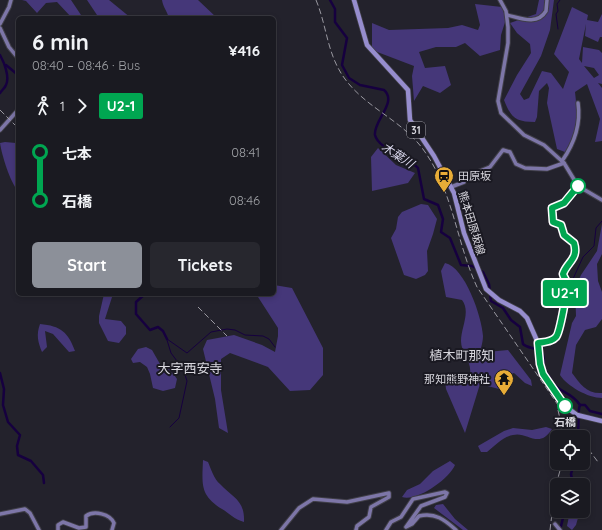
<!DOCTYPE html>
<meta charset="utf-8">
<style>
body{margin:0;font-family:Quicksand,"Noto Sans JP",sans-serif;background:#27272e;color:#f1f3f6;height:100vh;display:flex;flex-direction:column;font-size:15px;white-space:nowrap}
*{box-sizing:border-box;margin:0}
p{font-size:13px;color:#9fa1a5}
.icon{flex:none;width:22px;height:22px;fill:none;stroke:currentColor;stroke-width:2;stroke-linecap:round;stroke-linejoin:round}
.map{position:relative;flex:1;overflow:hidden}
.details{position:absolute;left:16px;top:16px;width:260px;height:280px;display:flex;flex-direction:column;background:#1a1a21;border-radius:6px;box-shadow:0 2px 6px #0003,0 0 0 1px #38383f}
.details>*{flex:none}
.badge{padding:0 8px;border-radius:3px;font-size:14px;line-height:26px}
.buttons{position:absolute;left:550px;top:430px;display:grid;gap:8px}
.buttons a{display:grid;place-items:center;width:40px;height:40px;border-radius:6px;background:#1a1a21;box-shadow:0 2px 6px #0003,0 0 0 1px #38383f;font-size:20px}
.map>.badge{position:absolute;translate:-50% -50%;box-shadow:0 0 0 2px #fff}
.legs{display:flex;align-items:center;gap:6px;height:44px;padding:0 16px;font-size:13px}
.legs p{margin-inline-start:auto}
.head{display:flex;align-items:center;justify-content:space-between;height:68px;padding:0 16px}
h1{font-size:22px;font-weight:700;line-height:30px}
.cta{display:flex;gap:8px;margin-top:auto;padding:8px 16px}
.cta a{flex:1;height:46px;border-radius:6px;background:#8c9099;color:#fff;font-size:16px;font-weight:700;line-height:46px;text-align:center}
.cta a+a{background:#27272e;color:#f1f3f6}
ul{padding:0 16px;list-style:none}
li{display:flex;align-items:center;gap:14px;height:48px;font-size:15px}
li i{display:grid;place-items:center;width:6px;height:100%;margin:0 5px;background:currentColor}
li i::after{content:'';width:10px;height:10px;margin:-5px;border:3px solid;border-radius:50%;background:#1a1a21}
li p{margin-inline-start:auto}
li:first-child i{background:linear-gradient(#0000 50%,currentColor 0)}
li:last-child i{background:linear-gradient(currentColor 50%,#0000 0)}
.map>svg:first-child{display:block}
.green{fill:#453779;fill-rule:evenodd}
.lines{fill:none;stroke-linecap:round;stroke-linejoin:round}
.stream{stroke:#16003f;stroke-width:1}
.river{stroke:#16003f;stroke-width:2.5}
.secondary-casing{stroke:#403f48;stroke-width:5.5}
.primary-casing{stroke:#403f48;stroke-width:6}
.secondary{stroke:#7d76a8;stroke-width:3.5}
.primary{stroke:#968dce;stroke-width:4.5}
.rail{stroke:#9998a0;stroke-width:1;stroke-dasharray:6 3;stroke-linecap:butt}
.line-1-casing{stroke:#fff;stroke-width:9}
.line-1{stroke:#00a651;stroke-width:6}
.stop-1-dot{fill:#fff;stroke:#00a651;stroke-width:2}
.labels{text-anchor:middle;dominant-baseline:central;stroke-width:4;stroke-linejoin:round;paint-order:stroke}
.shield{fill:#1a1922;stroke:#9f9ea6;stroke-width:1}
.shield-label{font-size:10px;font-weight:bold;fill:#d8d7de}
.poi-label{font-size:11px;fill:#d8d7de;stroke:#1a1922;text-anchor:start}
.street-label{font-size:11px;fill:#d8d7de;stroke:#1a1922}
.stop-label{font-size:11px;font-weight:bold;fill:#d8d7de;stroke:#1a1922}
.water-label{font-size:12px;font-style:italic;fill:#dcdaef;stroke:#1a1922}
.quarter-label{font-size:13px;fill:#d8d7de;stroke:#1a1922}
</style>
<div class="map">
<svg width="602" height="530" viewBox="0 0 602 530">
<rect width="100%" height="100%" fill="#23222c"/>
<!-- green -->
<g class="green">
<path d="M22,0H71L83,18H72L57,2L46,3L37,13L26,1Z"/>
<path d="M87,0H109L131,18H99Z"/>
<path d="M162,0H198L217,18H169C167,11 163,7 162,0Z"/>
<path d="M539,0H554L550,30L541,56L520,94L524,100L529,98L542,71L551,73L563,89L569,72L554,54L572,7L588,15L587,20L598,22L602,14V37H600L598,42L585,36L586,24L579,59L582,63L583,47L599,50L602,53V84L598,83L602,88V141L595,142L600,119L587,84L575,92C578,118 578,129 565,152L557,149L547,103L549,88L547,83L539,91L537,117L535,122C516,122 511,118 504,100L517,75L531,53L530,44L517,33L510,23L536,14ZM584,66L594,68L599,75L594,78Z"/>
<path d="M475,4L502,7L506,19L501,35L500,50L480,56L465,43L456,47H436L419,52L425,68L445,66L451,85L440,93L423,86L414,101L412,76L414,66L372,50V23L389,30L448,28L462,25L478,30L480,25Z"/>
<path d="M5,142L16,143L18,147V191C10,182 2,156 0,143Z"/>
<path d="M378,148L396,165L415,173L408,183L372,191L371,157Z"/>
<path d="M421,204L428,205L437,219L433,234L427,251L428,271L425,275L416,279L404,275L391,238L396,229L398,217L402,212Z"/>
<path d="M602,224V254L597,264L598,281L602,292V319L596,327L585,330L576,345L572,373C580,384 587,394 602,393V398C588,398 567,386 560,375L572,323L576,316L575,288L581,275L597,251Z"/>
<path d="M445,263C465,267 482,317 483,336C483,340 482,344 481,348L487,352L508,350L531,380L532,386L525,383L514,373L503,377L499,389L480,384L465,433L446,389L445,380L449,376L470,374C472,361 461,353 461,341C461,327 471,312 462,300L446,297L441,271Z"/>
<path d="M274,285L292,288L323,348V375L310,390L290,391L268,367L230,353L221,359V390L228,433L219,428L215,399L203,349L207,340L234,335L262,345L275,352L278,336V328L258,297L250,294H274Z"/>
<path d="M104,294H113L105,319L121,321L126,327V334L119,343L108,341L99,323V316Z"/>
<path d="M40,324C61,326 68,332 75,351L69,352L53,334L45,331L47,347L42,352C38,342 36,335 40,324Z"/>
<path d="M146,347L152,350L160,364L169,368L177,379L175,388L163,391L153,388L150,374L147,367L140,362L133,363L131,359L138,349Z"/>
<path d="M546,427L552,429C539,450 527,431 513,435C502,437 495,446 487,452H481L478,446L504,431L513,428L532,430Z"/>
<path d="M203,460L208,462C211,469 214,479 220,484C233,498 245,500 244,522C234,519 230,514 222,509C200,495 202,485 203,460Z"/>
<path d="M450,461L455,465C449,479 417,502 402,497L407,490L420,484L433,471Z"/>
<path d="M443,504L455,519L468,530H463L434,508L436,505Z"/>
<path d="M570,511H580L576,525L572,530L567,526Z"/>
</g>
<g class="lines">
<!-- stream -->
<g class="stream">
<path d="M558,29L556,14L558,11L557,4L560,0"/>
<path d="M167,339L187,353L211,332L227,329L235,330L245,335L263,336L269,339L275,347"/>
<path d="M167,340L171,353L183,369L187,381L179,418L170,427"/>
<path d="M540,351L546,343L558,339L567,308V297L572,281L583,257L594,246L596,228L602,221"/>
</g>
<!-- river -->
<g class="river">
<path d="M330,0L335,9V22L347,38L342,65L349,78L360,85L384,90C398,102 373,121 375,135C378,149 409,158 418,168L424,199L438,205L443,219L441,232L450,238L461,265L472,266L483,272L489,284L491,301L503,308L511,320L520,327L523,344C528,349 537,347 542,353C545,357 543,364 544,368C546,372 550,378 552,382C561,394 571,391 580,405C577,411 580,428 577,437"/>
<path d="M0,55C4,62 10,77 6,85C5,88 2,90 0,93"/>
<path d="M6,65L18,75"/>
<path d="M145,294L136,302V314L150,330L158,327L163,331L167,339"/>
<path d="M0,373L4,389L3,405L8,422L20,435L17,446L18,455L31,461L43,475L44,483"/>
<path d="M580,405H585L590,411L602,414"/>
<path d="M573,485L571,474L574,463"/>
<path d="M560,530L563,518L561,511"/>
</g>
<defs>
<g id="secondary">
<path d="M500,0L506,11L508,27V43L498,101L501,113L524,135L544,145L564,163L578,186L602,200"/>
<path d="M507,15C520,18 537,26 546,11L547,0"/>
<path d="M0,24L9,7L11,0"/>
<path d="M0,28L9,47L18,58"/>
<path d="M0,130L18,110"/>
<path d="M562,161C574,144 581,124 578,103"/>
<path d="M451,187L464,182L470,175L490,167L503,150L510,152L516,164L525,168L547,169L564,163"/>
<path d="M0,514L25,509L30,513L39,530"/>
<path d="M555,524L560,530"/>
<path d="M58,530V525L63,522L79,528L86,527V516C94,510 110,514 114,523L112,530"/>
<path d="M281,530L299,508L313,499L347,502L389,493V497L371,507L369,517L357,526L356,530"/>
<path d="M386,530L391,522L401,517L413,499L445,492L447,493L445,497L421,506L406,527L412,524L419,516C435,512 445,520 456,530"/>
</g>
<path id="primary" d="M354,0L367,45L408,90L410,120L434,156L454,193L464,233L486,289L499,300L520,311L527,318L538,343L540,364L543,374L565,406L577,415L602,421"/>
</defs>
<!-- secondary casing -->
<use href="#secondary" class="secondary-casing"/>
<!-- primary casing -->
<use href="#primary" class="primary-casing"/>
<!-- secondary -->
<use href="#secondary" class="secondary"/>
<!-- primary -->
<use href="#primary" class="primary"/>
<!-- rail -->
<g class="rail">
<path d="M316,0C327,26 327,55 345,79C367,109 404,121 425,152C453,192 457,244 477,287L580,437"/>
<path d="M0,110L18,128"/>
<path d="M198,307L227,336"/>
<path d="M558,410L564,437"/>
<path d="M583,442L598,462"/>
<path d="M550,530L555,489L562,463"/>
</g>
</g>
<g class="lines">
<defs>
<path id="line-1" d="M565,406L543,374L540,364L538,343C544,342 552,342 556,337C560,333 568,287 567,283C566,279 564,278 563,274C567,262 579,259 574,243L564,235L561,225L553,222L552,208L564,203L578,186"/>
</defs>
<!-- line-1 casing -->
<use href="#line-1" class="line-1-casing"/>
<!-- line-1 -->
<use href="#line-1" class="line-1"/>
</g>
<!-- icons -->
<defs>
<symbol id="station-pin" viewBox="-11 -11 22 30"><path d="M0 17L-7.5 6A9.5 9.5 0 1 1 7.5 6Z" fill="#e7ac37" stroke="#1a1922"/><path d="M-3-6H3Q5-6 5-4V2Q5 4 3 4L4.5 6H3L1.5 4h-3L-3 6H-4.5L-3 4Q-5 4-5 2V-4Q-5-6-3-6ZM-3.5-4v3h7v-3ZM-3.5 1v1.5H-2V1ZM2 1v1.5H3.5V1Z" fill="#111"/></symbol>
<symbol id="temple-pin" viewBox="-11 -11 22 30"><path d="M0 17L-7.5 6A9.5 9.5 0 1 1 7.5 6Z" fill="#e7ac37" stroke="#1a1922"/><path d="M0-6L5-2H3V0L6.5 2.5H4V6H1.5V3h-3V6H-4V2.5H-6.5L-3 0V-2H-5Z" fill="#111"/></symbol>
</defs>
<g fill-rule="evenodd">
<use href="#station-pin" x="433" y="165" width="22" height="30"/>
<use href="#temple-pin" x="493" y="368" width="22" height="30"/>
</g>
<!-- markers -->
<g class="stop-1-dot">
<circle cx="578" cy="186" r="7"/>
<circle cx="565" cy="406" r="7"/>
</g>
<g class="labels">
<!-- shield labels -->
<rect class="shield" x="407" y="122" width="18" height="16" rx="3"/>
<g class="shield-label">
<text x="416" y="130">31</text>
</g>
<!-- poi labels -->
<g class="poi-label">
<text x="458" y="176">田原坂</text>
<text x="490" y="379" text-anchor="end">那知熊野神社</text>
</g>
<!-- street labels -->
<g class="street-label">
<text transform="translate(472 223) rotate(73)">熊本田原坂線</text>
</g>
<!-- stop labels -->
<g class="stop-label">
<text x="565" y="422">石橋</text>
</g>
<!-- water labels -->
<g class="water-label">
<text transform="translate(398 155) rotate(33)">木葉川</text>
</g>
<!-- quarter labels -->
<g class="quarter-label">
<text x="462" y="355">植木町那知</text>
<text x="190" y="368">大字西安寺</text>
</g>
</g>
</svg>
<div class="buttons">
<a><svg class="icon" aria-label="locate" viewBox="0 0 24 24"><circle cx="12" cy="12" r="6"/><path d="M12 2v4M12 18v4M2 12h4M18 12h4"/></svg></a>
<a><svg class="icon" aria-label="layers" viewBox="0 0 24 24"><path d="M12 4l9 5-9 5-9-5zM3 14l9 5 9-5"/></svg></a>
</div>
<b class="badge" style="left:565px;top:293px;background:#00a651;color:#fff">U2-1</b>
<section class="details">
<div class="head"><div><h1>6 min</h1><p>08:40 – 08:46 · Bus</p></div><b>¥416</b></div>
<div class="legs"><svg class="icon" aria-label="walk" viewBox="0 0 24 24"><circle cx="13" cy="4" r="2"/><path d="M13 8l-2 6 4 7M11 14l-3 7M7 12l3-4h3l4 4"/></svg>1<svg class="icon" aria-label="forward" viewBox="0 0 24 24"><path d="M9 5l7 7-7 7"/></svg><b class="badge" style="background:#00a651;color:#fff">U2-1</b></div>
<ul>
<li><i style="color:#00a651"></i><b>七本</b><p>08:41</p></li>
<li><i style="color:#00a651"></i><b>石橋</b><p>08:46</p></li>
</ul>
<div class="cta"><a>Start</a><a>Tickets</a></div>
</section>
</div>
